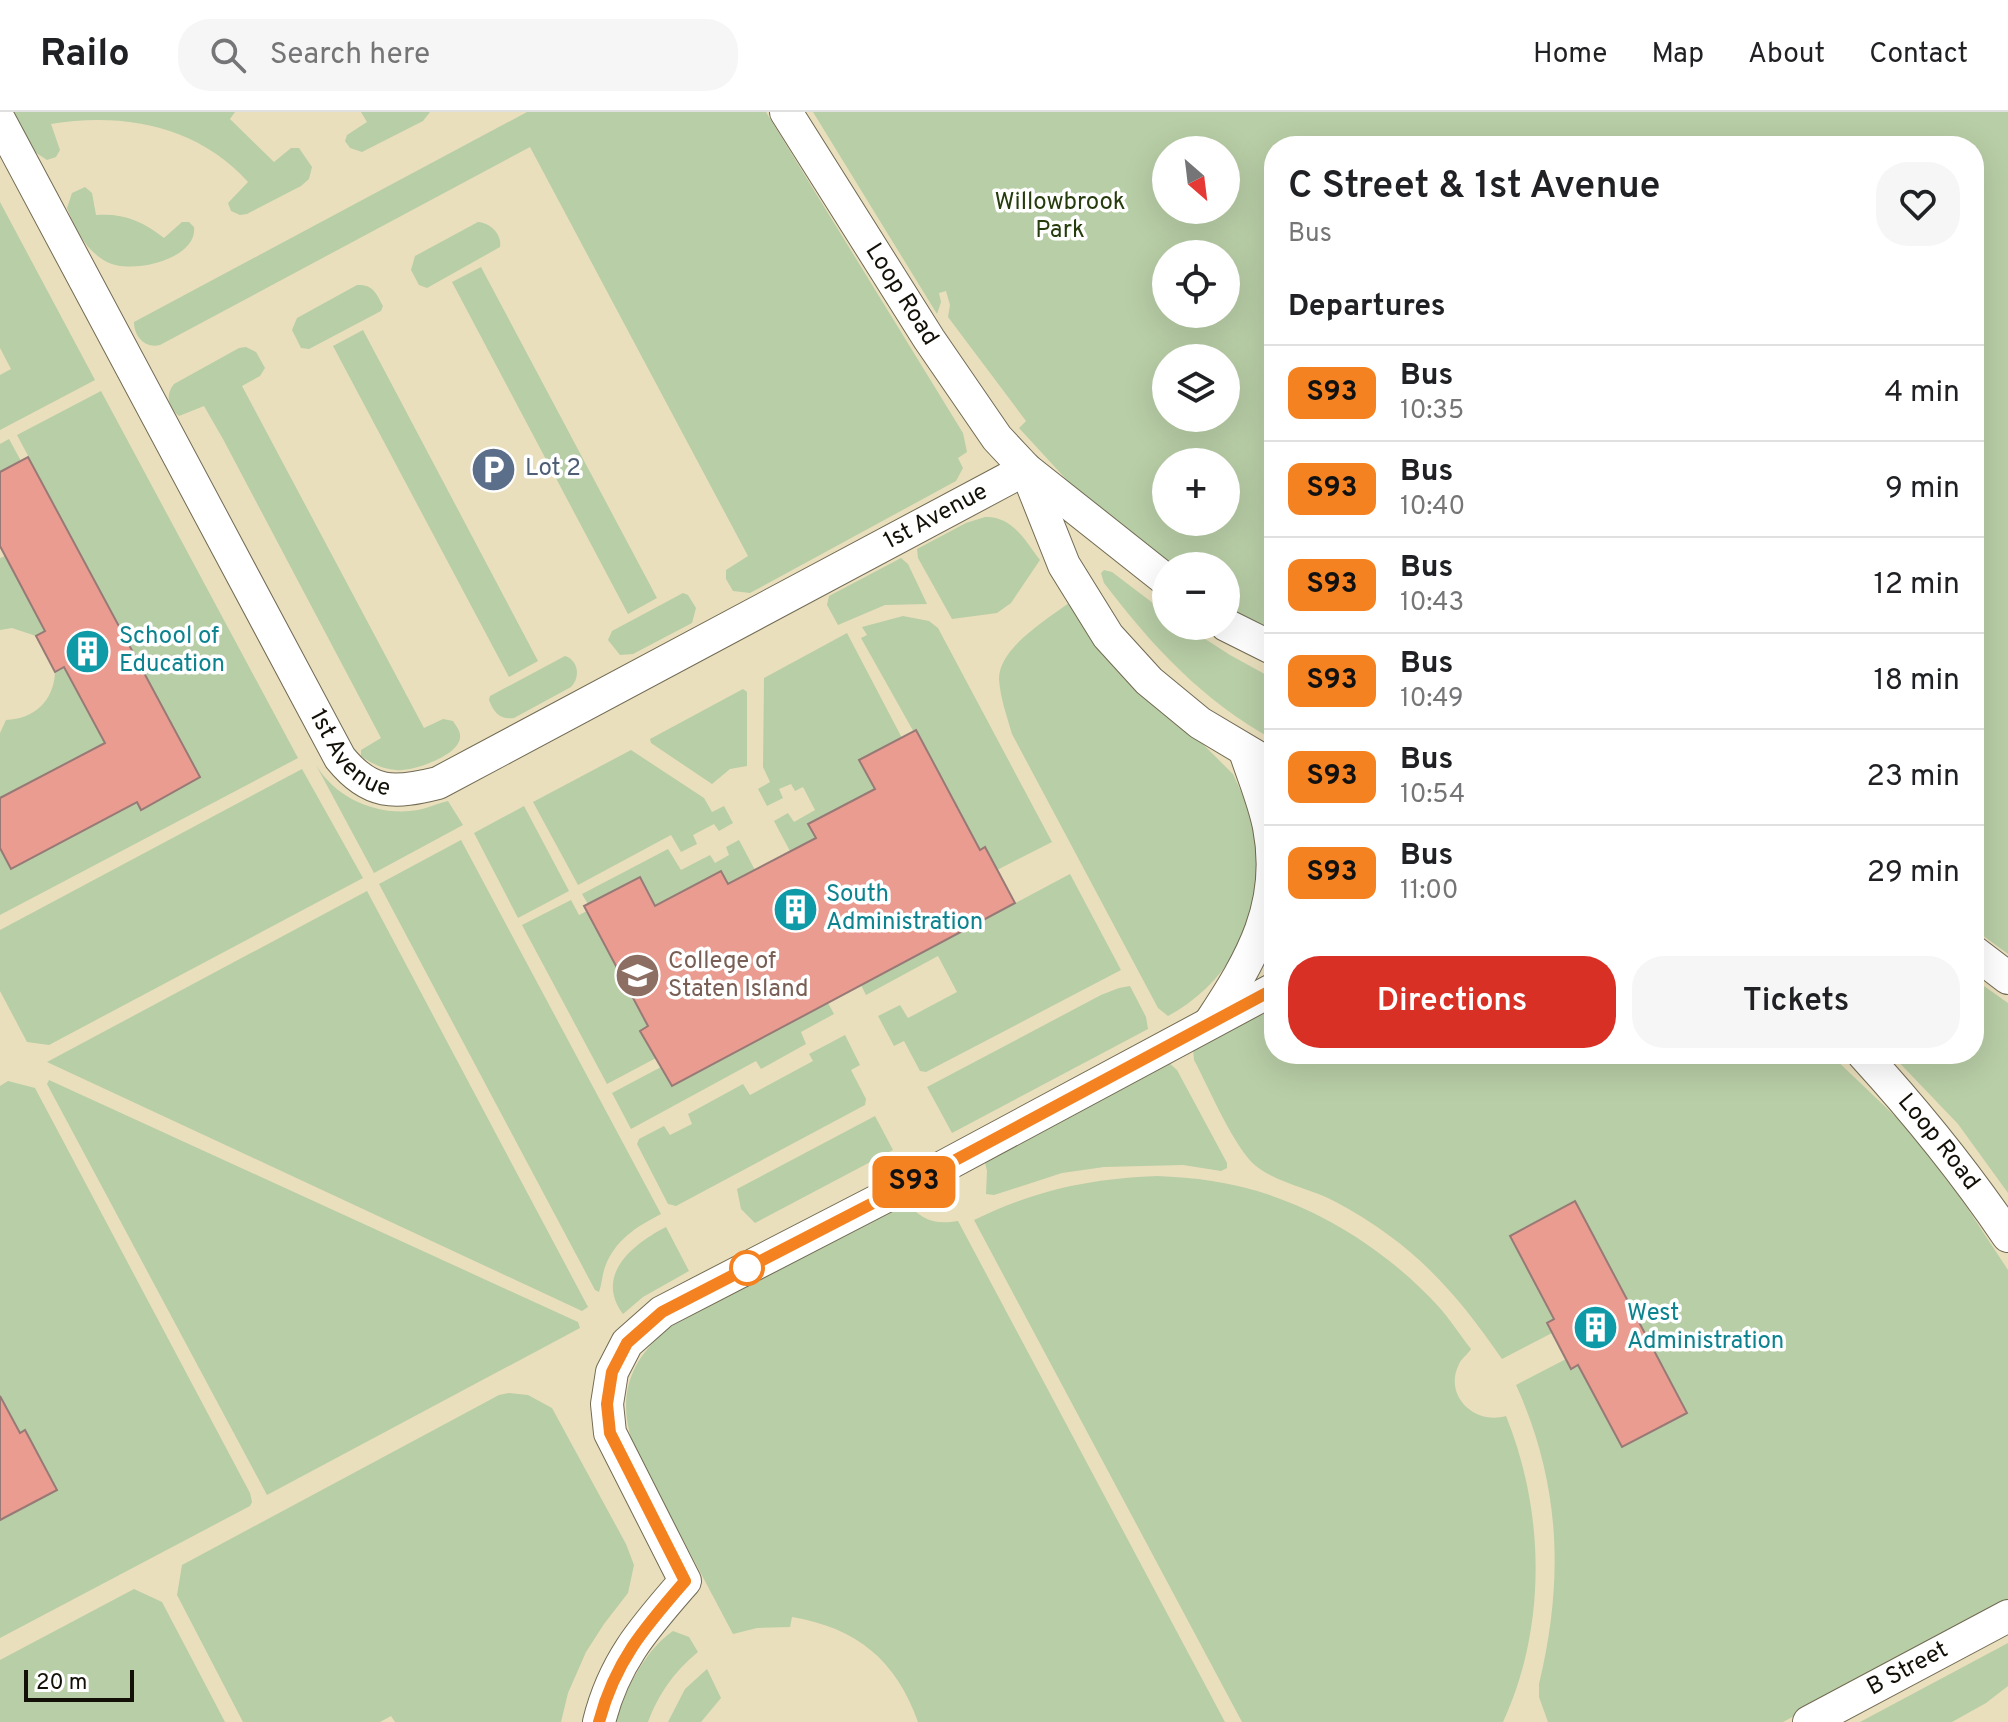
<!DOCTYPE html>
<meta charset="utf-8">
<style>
body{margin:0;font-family:Overpass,sans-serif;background:#f6f6f6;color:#202124;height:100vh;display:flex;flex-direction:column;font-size:30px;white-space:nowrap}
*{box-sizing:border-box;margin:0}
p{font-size:26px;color:#757577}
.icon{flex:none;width:44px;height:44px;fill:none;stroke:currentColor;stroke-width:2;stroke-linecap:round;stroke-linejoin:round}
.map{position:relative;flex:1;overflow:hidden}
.drawer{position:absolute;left:1264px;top:24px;width:720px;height:928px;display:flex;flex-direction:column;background:#fff;border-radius:32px;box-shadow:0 8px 32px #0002}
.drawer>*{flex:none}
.badge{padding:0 16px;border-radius:12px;font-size:28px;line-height:52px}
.needle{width:52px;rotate:152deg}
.buttons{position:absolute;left:1152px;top:24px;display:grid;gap:16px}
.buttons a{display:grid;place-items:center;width:88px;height:88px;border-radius:50%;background:#fff;box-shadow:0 8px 32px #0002;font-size:40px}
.scale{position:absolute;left:24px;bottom:20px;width:110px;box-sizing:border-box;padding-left:8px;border:4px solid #131007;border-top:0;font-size:22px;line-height:28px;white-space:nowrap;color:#131007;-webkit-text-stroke:6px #fff;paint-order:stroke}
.map>.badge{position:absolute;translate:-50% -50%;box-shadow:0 0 0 4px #fff}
h2{padding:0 24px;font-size:30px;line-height:72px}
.round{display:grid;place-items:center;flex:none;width:84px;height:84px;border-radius:32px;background:#f6f6f6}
.head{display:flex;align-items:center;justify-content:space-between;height:136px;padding:0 24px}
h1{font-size:38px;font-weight:600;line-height:60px}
.button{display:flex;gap:16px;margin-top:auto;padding:16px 24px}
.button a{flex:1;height:92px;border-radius:32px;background:#d93025;color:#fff;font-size:32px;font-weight:600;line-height:92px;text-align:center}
.button a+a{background:#f6f6f6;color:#202124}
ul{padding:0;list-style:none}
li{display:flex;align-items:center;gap:24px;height:96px;padding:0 24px;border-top:2px solid #e0e0e0}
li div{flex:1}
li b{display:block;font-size:30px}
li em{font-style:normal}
li .badge{min-width:88px;font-weight:700;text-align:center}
header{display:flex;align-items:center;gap:48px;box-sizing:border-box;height:112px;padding:0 40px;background:#fff;border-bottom:2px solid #e0e0e0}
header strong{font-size:38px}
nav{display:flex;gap:44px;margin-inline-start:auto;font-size:28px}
.search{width:560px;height:72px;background:#f6f6f6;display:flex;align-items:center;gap:20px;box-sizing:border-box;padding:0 28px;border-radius:32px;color:#757577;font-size:30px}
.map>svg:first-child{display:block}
.built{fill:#e9dfbd;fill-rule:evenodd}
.green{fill:#b8cea6;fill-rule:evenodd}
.building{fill:#eb9c91;stroke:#977a76;stroke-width:2}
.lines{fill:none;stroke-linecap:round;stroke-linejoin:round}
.street-casing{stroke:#716a53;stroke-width:34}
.street{stroke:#fff;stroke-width:32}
.line-casing{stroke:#fff;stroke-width:18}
.line{stroke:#f58220;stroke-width:12}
.stop-dot{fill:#fff;stroke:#f58220;stroke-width:4}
.labels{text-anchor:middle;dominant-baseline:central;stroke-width:7;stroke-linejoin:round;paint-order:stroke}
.park-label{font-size:24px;fill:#263c0d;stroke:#fff}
.street-label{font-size:24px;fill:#131007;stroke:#fff}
.service-label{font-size:24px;fill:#4e5e75;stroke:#fff;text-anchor:start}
.culture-label{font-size:24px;fill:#0d838f;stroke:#fff;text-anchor:start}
.education-label{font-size:24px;fill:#785e54;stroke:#fff;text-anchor:start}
</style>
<header>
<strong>Railo</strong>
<div class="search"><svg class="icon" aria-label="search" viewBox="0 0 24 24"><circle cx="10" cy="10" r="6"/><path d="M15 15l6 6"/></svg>Search here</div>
<nav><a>Home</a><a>Map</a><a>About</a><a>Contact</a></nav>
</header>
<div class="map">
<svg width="2008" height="1610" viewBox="0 0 2008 1610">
<rect width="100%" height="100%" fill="#f4edd2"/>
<!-- built -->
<path class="built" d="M0,0H859L1166,410L1274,476V942H1974V762L2008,786V1610H0ZM1166,454H1226V514H1166Z"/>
<!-- green -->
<g class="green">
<path d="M14,0H235L230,7L274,50L291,36H299L312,55L309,67L301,74L247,102L240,103L231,99L228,91L248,70C198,14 123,0 51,12L60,38L56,45L47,48L35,40Z"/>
<path d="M361,0H430L423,9L362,40L350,36L345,29L347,23L367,10Z"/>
<path d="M527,0H766L963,321L967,340L958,346L963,356L956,369L750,481L733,479L726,467V458L748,444L530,35L160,233C145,237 134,224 134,210Z"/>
<path d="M813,0H2008V842L1974,817V34H1274V523L1226,495V454H1166L1076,378L1019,316L1026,309L948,205L950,193L946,179L939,181L941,190L937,202ZM1166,38H1226V98H1166ZM1166,142H1226V202H1166ZM1166,246H1226V306H1166ZM1166,350H1226V410H1166Z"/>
<path d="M85,75L92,81L96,103C123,101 143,109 164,126L182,110H189L194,115C198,147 132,163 107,150C86,139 76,118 67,96L72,81Z"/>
<path d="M0,90L95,268L0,318V263L11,257L0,236Z"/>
<path d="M478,110C491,111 502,123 500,135L427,176L419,173L411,158L415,144Z"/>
<path d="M481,155L657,486L628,502L452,170Z"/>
<path d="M357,173C373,172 376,181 383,194L381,199L309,237L301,236L292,218L297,206Z"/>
<path d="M363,218L538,549L509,565L333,234Z"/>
<path d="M246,235L256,240L265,256L260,264L242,274L424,616L443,607L453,609C456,614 461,619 460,626C458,644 412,660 396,658C383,657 372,652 361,644V638L381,626L223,327L204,294L179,304C168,295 165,283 174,272L239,236Z"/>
<path d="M101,279L298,646L0,803V736L137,690L141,697L200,665L17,323Z"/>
<path d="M9,327L21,349L0,360V332Z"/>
<path d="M985,405C1012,404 1025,428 1040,448L1011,491L997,501L952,507L918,446L917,437L966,411Z"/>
<path d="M5,444L45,519L36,524L12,516L0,518V446Z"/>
<path d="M901,446L908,452L927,492L885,493L838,513L827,493L829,484Z"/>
<path d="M1104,458L1112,460L1166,501V514H1185L1230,543L1274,567V628C1204,590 1152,534 1104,471L1101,461Z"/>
<path d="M683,481L688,483L696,496L692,511L633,542L620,543L608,528L612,519Z"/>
<path d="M1069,491L1090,520L1233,662C1243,683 1252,704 1257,726C1270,798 1231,870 1168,904L1158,896L1012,622C1007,605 1000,585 999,567C999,536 1046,508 1069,491Z"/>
<path d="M903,504L929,509L938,516L1052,730L997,758L985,736L980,738L861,526L867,523L862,515Z"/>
<path d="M847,521L902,626L860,648L875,677L809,713L816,727L791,741L774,709L788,701L794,710L815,698L803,675L795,679L791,672L779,677L783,686L767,694L758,677L770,670L763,655L764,566Z"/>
<path d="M565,544C578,548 581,565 571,575L514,606C500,608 494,601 489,588L490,584Z"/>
<path d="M64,555L105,631L0,686V621L6,608C34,607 54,589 55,560Z"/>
<path d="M743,577L747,580V654L730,657L712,672L651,631L650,627Z"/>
<path d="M631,638L704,686L712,700L724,694L733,711L719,719L714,712L693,723L697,732L681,740L671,723L578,773L533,690Z"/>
<path d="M316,653C336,687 379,705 418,698C429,696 438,691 448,689L463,713L374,761Z"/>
<path d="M302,657L363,766L49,933L27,930L0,879V818Z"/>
<path d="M524,694L569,779L518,806L474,721Z"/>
<path d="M461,728L661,1102C636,1115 615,1128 605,1155C602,1163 602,1172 599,1180L595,1178L379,772Z"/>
<path d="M739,728L756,760L729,774L721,759L655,794L640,765L588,792L582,782L668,737L681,758L710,743L715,751L729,743L726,735Z"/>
<path d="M1070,762L1121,858L926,960L920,959L904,929L894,934L878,904L900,893L908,906L957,880L938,844L866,883L861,873Z"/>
<path d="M367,779L588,1195L582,1199L47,950Z"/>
<path d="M571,788L579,803L587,799L648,914L641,919L656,946L607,972L522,813Z"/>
<path d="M1974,867L2008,891V1081L1958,1012L1891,942H1974Z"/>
<path d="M1130,874L1146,905L1148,917L952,1021L927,975L1101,883L1119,876Z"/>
<path d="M828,891L834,902L801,920L806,932L761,957L756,949L631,1017L612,981L661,955L672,974Z"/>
<path d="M1274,891V942H1830L1898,1007L1930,1046L1962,1088L2008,1158V1490L1783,1610H1548L1539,1585V1572C1564,1468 1561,1372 1516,1273L1566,1247L1579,1253L1623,1335L1686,1301L1575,1089L1510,1124L1554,1207L1547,1211L1552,1221L1502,1247C1453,1176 1411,1130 1334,1089C1311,1077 1275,1070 1256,1054C1234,1036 1209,976 1194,948L1193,935Z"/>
<path d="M845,923L860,953L851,958L866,987L865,993L676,1094L668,1092L637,1032L639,1027L664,1014L670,1023L692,1012L688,1002L743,972L750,983L813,949L809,942Z"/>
<path d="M1167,949L1177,958L1227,1051V1056L1221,1059L1183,1053L1104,1055L1062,1061L994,1083L986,1082L987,1059L984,1046Z"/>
<path d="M49,968L578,1210L580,1216L267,1383L47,972Z"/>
<path d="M8,969L35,976L250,1381L252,1390L250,1394L0,1526V1408L25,1318L20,1321L0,1284V974Z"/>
<path d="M875,1004L893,1038L755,1111L741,1097L737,1077Z"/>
<path d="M1157,1064C1175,1065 1194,1066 1212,1069C1298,1082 1379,1130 1438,1194C1450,1207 1460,1223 1471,1237C1468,1242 1461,1247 1459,1252C1443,1284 1475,1313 1506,1304C1545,1400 1547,1515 1503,1610H1242L974,1108C1037,1078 1087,1067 1157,1064Z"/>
<path d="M905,1089C922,1108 933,1113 958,1109L1225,1610H918C896,1548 857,1516 792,1505L790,1515L757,1516L733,1522L635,1337C614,1283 631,1243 677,1210Z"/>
<path d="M666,1115L689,1159L643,1185L623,1202C594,1163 633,1132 666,1115Z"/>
<path d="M509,1281L528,1283L552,1296L626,1432L634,1453L628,1481L604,1512L586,1540L568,1581L561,1610H395L391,1604L380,1610H243L177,1483L182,1453L499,1283Z"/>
<path d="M134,1477L162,1490L225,1610H0V1548Z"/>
<path d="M673,1519L689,1525L698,1540C674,1560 659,1581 648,1610H616C625,1578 645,1538 673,1519Z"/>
<path d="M2008,1531V1574L1986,1591L1952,1610H1860Z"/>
<path d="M707,1557L721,1586L701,1610H668L685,1577Z"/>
</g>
<!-- building -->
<g class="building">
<path d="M28,345L200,665L141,698L137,690L11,757L0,736V686L105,631L64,555L55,560L36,524L45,519L0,434V360Z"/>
<path d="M916,618L980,738L985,735L1015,791L672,974L640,919L648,914L584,794L640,765L655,794L721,759L728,772L816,726L808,712L875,677L859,648Z"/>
<path d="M1575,1089L1687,1301L1622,1335L1578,1253L1571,1257L1547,1211L1554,1207L1510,1124Z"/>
<path d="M0,1284L20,1321L25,1318L57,1378L0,1408Z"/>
</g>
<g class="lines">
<defs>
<g id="street">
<path id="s1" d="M786,0L929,227L997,326L1026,357L1166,468"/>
<path id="s2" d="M0,9L340,646C370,683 394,682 438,671L1026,357"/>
<path d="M1027,360L1064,453L1108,524L1149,569L1200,611L1274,655"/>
<path d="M1226,513L1274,537"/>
<path d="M1974,840L2008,866"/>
<path d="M1211,909C1252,847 1284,792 1269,715C1264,689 1253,664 1245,639"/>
<path id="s3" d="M1863,942C1916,1000 1964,1059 2008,1124"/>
<path d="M599,1610C614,1549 645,1515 685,1469L610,1321L607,1292L612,1260L627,1231L662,1200L935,1059L1274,877"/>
<path id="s4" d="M1809,1610L2008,1504"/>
</g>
</defs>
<!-- street casing -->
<use href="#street" class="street-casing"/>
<!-- street -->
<use href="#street" class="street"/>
</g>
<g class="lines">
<defs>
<path id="line" d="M599,1610C615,1549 645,1515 685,1469L610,1321L607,1292L612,1260L627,1231L662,1200L935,1059L1274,877"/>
</defs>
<!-- line casing -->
<use href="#line" class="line-casing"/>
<!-- line -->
<use href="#line" class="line"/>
</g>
<!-- icons -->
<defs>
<symbol id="parking-disc" viewBox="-11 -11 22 22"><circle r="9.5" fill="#5c6f8a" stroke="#fff"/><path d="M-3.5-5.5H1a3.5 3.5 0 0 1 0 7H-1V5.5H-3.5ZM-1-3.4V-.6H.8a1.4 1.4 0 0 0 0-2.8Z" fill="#fff"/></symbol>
<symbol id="building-disc" viewBox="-11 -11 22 22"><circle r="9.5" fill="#0f9aa8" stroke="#fff"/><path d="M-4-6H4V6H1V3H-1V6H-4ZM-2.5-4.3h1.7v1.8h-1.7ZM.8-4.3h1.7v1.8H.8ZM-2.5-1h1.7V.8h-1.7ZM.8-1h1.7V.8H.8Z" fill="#fff"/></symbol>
<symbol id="university-disc" viewBox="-11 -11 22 22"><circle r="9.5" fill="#8d6e63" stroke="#fff"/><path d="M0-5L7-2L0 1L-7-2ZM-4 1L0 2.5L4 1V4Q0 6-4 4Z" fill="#fff"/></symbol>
</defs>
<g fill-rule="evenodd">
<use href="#parking-disc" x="468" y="332" width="51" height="51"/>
<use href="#building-disc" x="62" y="514" width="51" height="51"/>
<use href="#building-disc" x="770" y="772" width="51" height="51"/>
<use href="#university-disc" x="612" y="838" width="51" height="51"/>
<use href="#building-disc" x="1570" y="1190" width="51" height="51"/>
</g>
<!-- markers -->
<circle class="stop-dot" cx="747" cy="1156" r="16"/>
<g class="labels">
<!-- park labels -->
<g class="park-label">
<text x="1060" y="91">Willowbrook<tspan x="1060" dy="28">Park</tspan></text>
</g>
<!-- street labels -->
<g class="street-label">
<text stroke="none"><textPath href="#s1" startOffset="216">Loop Road</textPath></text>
<text stroke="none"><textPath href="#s2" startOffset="1396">1st Avenue</textPath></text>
<text stroke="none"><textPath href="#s2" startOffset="726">1st Avenue</textPath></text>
<text stroke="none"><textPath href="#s3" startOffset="116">Loop Road</textPath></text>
<text stroke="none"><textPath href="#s4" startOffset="112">B Street</textPath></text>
</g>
<!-- service labels -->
<g class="service-label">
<text x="525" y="357">Lot 2</text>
</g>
<!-- culture labels -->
<g class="culture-label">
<text x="119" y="525">School of<tspan x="119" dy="28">Education</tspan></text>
<text x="826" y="783">South<tspan x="826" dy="28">Administration</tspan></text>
<text x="1627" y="1202">West<tspan x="1627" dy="28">Administration</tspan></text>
</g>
<!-- education labels -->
<g class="education-label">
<text x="668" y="850">College of<tspan x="668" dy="28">Staten Island</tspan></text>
</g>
</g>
</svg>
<div class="buttons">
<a><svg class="needle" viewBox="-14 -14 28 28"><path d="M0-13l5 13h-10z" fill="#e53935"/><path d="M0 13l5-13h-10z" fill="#757577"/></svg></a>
<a><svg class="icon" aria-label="locate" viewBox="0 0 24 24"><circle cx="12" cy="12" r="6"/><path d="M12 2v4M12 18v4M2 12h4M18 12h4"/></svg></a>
<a><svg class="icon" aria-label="layers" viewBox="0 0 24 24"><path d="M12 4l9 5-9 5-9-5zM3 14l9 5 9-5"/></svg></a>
<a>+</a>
<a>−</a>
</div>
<div class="scale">20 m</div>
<b class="badge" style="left:914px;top:1070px;background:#f58220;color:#111">S93</b>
<section class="drawer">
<div class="head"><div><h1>C Street &amp; 1st Avenue</h1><p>Bus</p></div><a class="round"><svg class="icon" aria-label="heart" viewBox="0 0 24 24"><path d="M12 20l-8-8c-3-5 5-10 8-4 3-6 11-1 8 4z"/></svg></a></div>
<h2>Departures</h2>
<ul>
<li><span class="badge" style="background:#f58220;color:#111">S93</span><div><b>Bus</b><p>10:35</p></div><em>4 min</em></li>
<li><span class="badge" style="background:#f58220;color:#111">S93</span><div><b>Bus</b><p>10:40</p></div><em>9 min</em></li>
<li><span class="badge" style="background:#f58220;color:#111">S93</span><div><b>Bus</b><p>10:43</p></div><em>12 min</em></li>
<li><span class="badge" style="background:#f58220;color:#111">S93</span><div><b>Bus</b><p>10:49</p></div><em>18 min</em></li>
<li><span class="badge" style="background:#f58220;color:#111">S93</span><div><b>Bus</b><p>10:54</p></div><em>23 min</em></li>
<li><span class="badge" style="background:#f58220;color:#111">S93</span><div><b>Bus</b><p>11:00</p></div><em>29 min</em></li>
</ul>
<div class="button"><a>Directions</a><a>Tickets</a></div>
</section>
</div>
